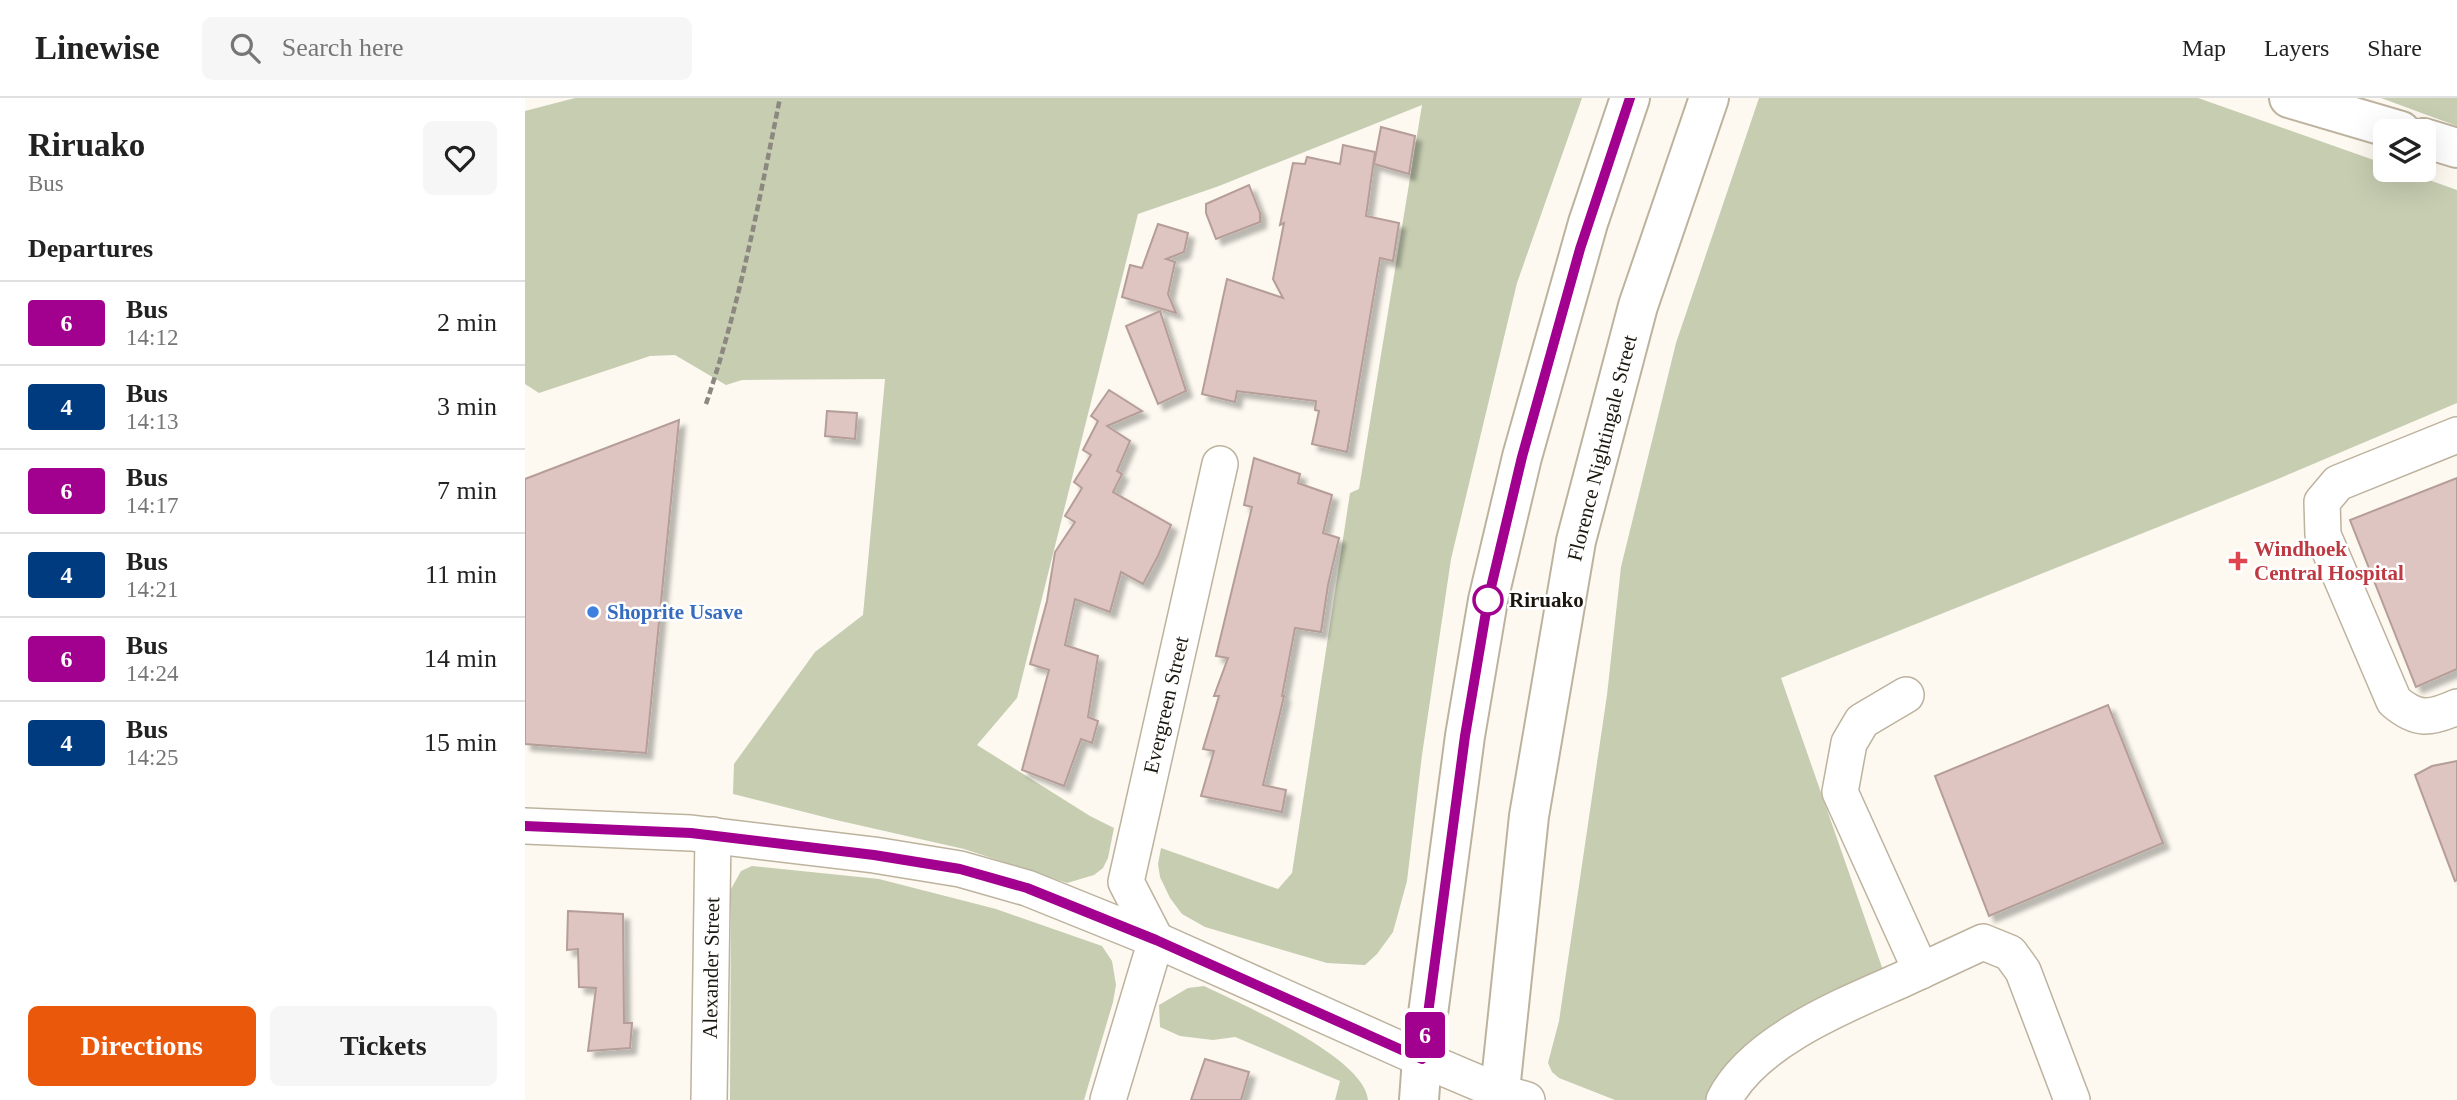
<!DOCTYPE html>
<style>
body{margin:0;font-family:"Times New Roman",serif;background:#f6f6f6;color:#222;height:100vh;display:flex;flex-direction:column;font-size:26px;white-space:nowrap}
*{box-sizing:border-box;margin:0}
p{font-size:23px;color:#767676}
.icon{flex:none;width:38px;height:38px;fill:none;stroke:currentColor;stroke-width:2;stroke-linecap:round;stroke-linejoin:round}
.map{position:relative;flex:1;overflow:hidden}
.sheet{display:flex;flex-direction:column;background:#fff;width:525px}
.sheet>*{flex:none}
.badge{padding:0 14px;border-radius:5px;font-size:24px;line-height:46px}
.controls{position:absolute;left:1848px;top:21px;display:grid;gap:14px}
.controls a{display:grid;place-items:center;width:63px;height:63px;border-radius:10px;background:#fff;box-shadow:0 7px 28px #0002;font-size:35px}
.map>.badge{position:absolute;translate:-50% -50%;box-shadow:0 0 0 4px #fff}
h2{padding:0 28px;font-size:26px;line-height:63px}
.round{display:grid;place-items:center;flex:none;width:74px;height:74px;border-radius:10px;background:#f6f6f6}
.summary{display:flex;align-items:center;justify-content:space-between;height:119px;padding:0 28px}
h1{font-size:33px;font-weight:700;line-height:52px}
.action{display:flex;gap:14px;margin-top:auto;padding:14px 28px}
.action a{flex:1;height:80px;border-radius:10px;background:#ea580c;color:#fff;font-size:28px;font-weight:700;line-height:80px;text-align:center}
.action a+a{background:#f6f6f6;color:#222}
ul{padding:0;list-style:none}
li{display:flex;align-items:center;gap:21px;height:84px;padding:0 28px;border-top:2px solid #e0e0e0}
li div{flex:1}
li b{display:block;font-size:26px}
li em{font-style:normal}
li .badge{min-width:77px;font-weight:700;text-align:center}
header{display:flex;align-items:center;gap:42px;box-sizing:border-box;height:98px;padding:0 35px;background:#fff;border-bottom:2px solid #e0e0e0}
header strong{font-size:33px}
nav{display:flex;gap:38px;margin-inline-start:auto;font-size:24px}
.search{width:490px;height:63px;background:#f6f6f6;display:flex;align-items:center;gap:18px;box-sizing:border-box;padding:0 24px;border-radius:10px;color:#767676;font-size:26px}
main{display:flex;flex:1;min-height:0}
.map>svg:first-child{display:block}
.green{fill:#c6cdb1}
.building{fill:#dfc5c1;stroke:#b59d98;stroke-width:2;filter:url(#shadow)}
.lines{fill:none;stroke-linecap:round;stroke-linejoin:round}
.minor-casing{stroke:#bdb29e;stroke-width:38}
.major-casing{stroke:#bdb29e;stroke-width:42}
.highway-casing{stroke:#bdb29e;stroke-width:42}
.path{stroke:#8c8880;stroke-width:4.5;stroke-dasharray:7 3.5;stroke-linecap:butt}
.minor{stroke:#fff;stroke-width:35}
.major{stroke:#fff;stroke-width:38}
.highway{stroke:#fff;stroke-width:38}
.line-casing{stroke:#fff;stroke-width:16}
.line{stroke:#a2008e;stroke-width:10}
.health-dot{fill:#e0444e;stroke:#fff;stroke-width:2.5}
.stop-dot{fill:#fff;stroke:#a2008e;stroke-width:3.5}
.shop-dot{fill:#3f7fe0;stroke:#fff;stroke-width:2.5}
.labels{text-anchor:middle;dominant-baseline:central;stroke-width:5;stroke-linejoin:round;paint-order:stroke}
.street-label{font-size:21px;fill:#1b170f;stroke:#fff}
.health-label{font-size:21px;font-weight:bold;fill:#be3a42;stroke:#fff;text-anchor:start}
.stop-label{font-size:21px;font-weight:bold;fill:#1b170f;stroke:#fff;text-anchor:start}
.shop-label{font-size:21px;font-weight:bold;fill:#366cbe;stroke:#fff;text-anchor:start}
</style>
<header>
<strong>Linewise</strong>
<div class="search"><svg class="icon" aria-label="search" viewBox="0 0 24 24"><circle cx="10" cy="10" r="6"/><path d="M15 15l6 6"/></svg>Search here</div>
<nav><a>Map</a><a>Layers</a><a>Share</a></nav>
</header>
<main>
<section class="sheet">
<div class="summary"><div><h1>Riruako</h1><p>Bus</p></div><a class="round"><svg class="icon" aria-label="heart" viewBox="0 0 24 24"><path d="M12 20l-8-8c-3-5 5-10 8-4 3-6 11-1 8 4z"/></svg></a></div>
<h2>Departures</h2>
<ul>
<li><span class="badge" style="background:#a2008e;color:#fff">6</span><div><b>Bus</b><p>14:12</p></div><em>2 min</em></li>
<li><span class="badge" style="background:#003b80;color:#fff">4</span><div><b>Bus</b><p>14:13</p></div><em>3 min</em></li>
<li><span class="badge" style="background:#a2008e;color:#fff">6</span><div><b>Bus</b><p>14:17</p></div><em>7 min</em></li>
<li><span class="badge" style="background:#003b80;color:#fff">4</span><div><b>Bus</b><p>14:21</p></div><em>11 min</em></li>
<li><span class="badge" style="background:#a2008e;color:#fff">6</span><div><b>Bus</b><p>14:24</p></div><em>14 min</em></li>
<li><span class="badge" style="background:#003b80;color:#fff">4</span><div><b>Bus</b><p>14:25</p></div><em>15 min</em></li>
</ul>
<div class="action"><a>Directions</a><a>Tickets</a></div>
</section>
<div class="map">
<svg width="1932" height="1002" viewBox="0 0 1932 1002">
<defs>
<filter id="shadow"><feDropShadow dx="6" dy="6" stdDeviation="2" flood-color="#0004"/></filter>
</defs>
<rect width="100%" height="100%" fill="#fdf9f0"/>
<!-- green -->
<g class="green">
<path d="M50,0H1057L992,185L926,461L897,657L882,783L868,834L852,856L840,867L802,865L680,829L657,816L645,800L635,779L633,766L636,750L753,791L767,775L825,395L834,391L897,7L694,88L613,116L492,600L452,647L565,718L589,730L583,760L578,770L569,777L542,785L439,751L311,722L208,696L209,666L290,554L338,517L360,281L217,282L201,287L150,257L125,258L14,295L0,286V13Z"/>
<path d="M1234,0H1673L1860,66V72H1876L1932,92V305L1748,383L1256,580L1359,875L1187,1002H1090L1034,980L1027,974L1023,965L1034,923L1082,597L1096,469L1151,245Z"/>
<path d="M1856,0H1932V28Z"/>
<path d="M227,768L354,781L471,811L577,848L587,863L591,887L588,904L559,1002H205L206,791L216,773Z"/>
<path d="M679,888C716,906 840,959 843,1002H810L815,983L710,939L688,942L655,938L635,929L634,907L663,890Z"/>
</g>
<!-- building -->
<g class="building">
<path d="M856,29L890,38L884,76L849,66Z"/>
<path d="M818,47L850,54L841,118L874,125L868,163L855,160L822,354L787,346L794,313L790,312L791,303L712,293L710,304L677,296L702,181L758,200L748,181L759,125L755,127L768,65L780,66L782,59L815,66Z"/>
<path d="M724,87L735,115V124L691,141L681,115V106Z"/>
<path d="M633,126L663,135L659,154L641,161L650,164L643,196L651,215L597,199L605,167L617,170Z"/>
<path d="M635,213L661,293L633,306L601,228Z"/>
<path d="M584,292L617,313L582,328L605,343L592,373L597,376L588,394L646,427L633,458L618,486L596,474L585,514L550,501L540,547L573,558L563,619L573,623L567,645L556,641L539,688L497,672L524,572L505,566L522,503L530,454L550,424L540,418L557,390L549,384L566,357L558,352L573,323L566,318Z"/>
<path d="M302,313L332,315L330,341L300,338Z"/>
<path d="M154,322L121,655L0,646V381Z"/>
<path d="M729,360L775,376L773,385L807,397L798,435L814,440L803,487L796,534L770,530L757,598H759L738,687L761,692L757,714L676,698L689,653L678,651L694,598H689L703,560L691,558L727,409L719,407Z"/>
<path d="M1932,380V571L1891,589L1825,422Z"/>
<path d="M1583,607L1638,745L1464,818L1410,678Z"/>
<path d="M1932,663V782L1930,783L1890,677L1907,668Z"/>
<path d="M43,813L98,816L99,925H107L105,950L63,953L71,890L54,889L53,851L42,852Z"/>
<path d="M680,961L724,974L716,1002H666Z"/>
</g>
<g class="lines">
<defs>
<g id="minor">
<path d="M1932,337L1813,385L1797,404L1798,437L1869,603C1892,623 1905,621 1932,609"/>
<path d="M1381,597L1337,623L1324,645L1315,694L1396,873"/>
<path d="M0,728L166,735L349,757L435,771L502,790L631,842L897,961L975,994L1002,1002"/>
<path d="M184,1002L188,737"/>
<path d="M583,1002L631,842L601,784L695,366"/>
<path d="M1199,1002C1228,944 1317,908 1374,883C1402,870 1430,857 1458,844L1485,855L1498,873L1547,1002"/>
</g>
<g id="major">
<path d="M894,1002L897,961L940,638L963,502L997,359L1063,125L1105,0"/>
<path d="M974,1002L1004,718L1051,443L1113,208L1184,0"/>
</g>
<g id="highway">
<path d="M1764,0L1876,33"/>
<path d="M1899,40L1932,50"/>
</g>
</defs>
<!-- minor casing -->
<use href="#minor" class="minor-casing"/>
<!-- major casing -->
<use href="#major" class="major-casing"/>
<!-- highway casing -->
<use href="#highway" class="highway-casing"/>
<!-- path -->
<path class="path" d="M181,306C215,206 234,103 255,0"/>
<!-- minor -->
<use href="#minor" class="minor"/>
<!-- major -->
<use href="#major" class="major"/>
<!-- highway -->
<use href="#highway" class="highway"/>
</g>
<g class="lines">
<defs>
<path id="line" d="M0,728L166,735L349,757L435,771L502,790L631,842L897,961L940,638L963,502L997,359L1055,151L1105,0"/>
</defs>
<!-- line casing -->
<use href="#line" class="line-casing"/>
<!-- line -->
<use href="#line" class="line"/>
</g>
<!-- markers -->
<path class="health-dot" d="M1709.5 452.5h7v7h7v7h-7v7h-7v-7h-7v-7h7z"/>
<circle class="stop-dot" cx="963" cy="502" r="14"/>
<circle class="shop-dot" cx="68" cy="514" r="7"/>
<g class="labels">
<!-- street labels -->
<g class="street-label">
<text transform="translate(1077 350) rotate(-76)">Florence Nightingale Street</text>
<text transform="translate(641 607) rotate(-77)">Evergreen Street</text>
<text transform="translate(186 870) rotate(-89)">Alexander Street</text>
</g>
<!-- health labels -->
<g class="health-label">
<text x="1729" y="451">Windhoek<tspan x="1729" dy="24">Central Hospital</tspan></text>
</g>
<!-- stop labels -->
<g class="stop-label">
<text x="984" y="502">Riruako</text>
</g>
<!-- shop labels -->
<g class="shop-label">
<text x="82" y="514">Shoprite Usave</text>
</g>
</g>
</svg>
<div class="controls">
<a><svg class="icon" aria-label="layers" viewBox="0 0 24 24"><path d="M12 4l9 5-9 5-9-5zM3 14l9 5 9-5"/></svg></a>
</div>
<b class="badge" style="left:900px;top:937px;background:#a2008e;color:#fff">6</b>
</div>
</main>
